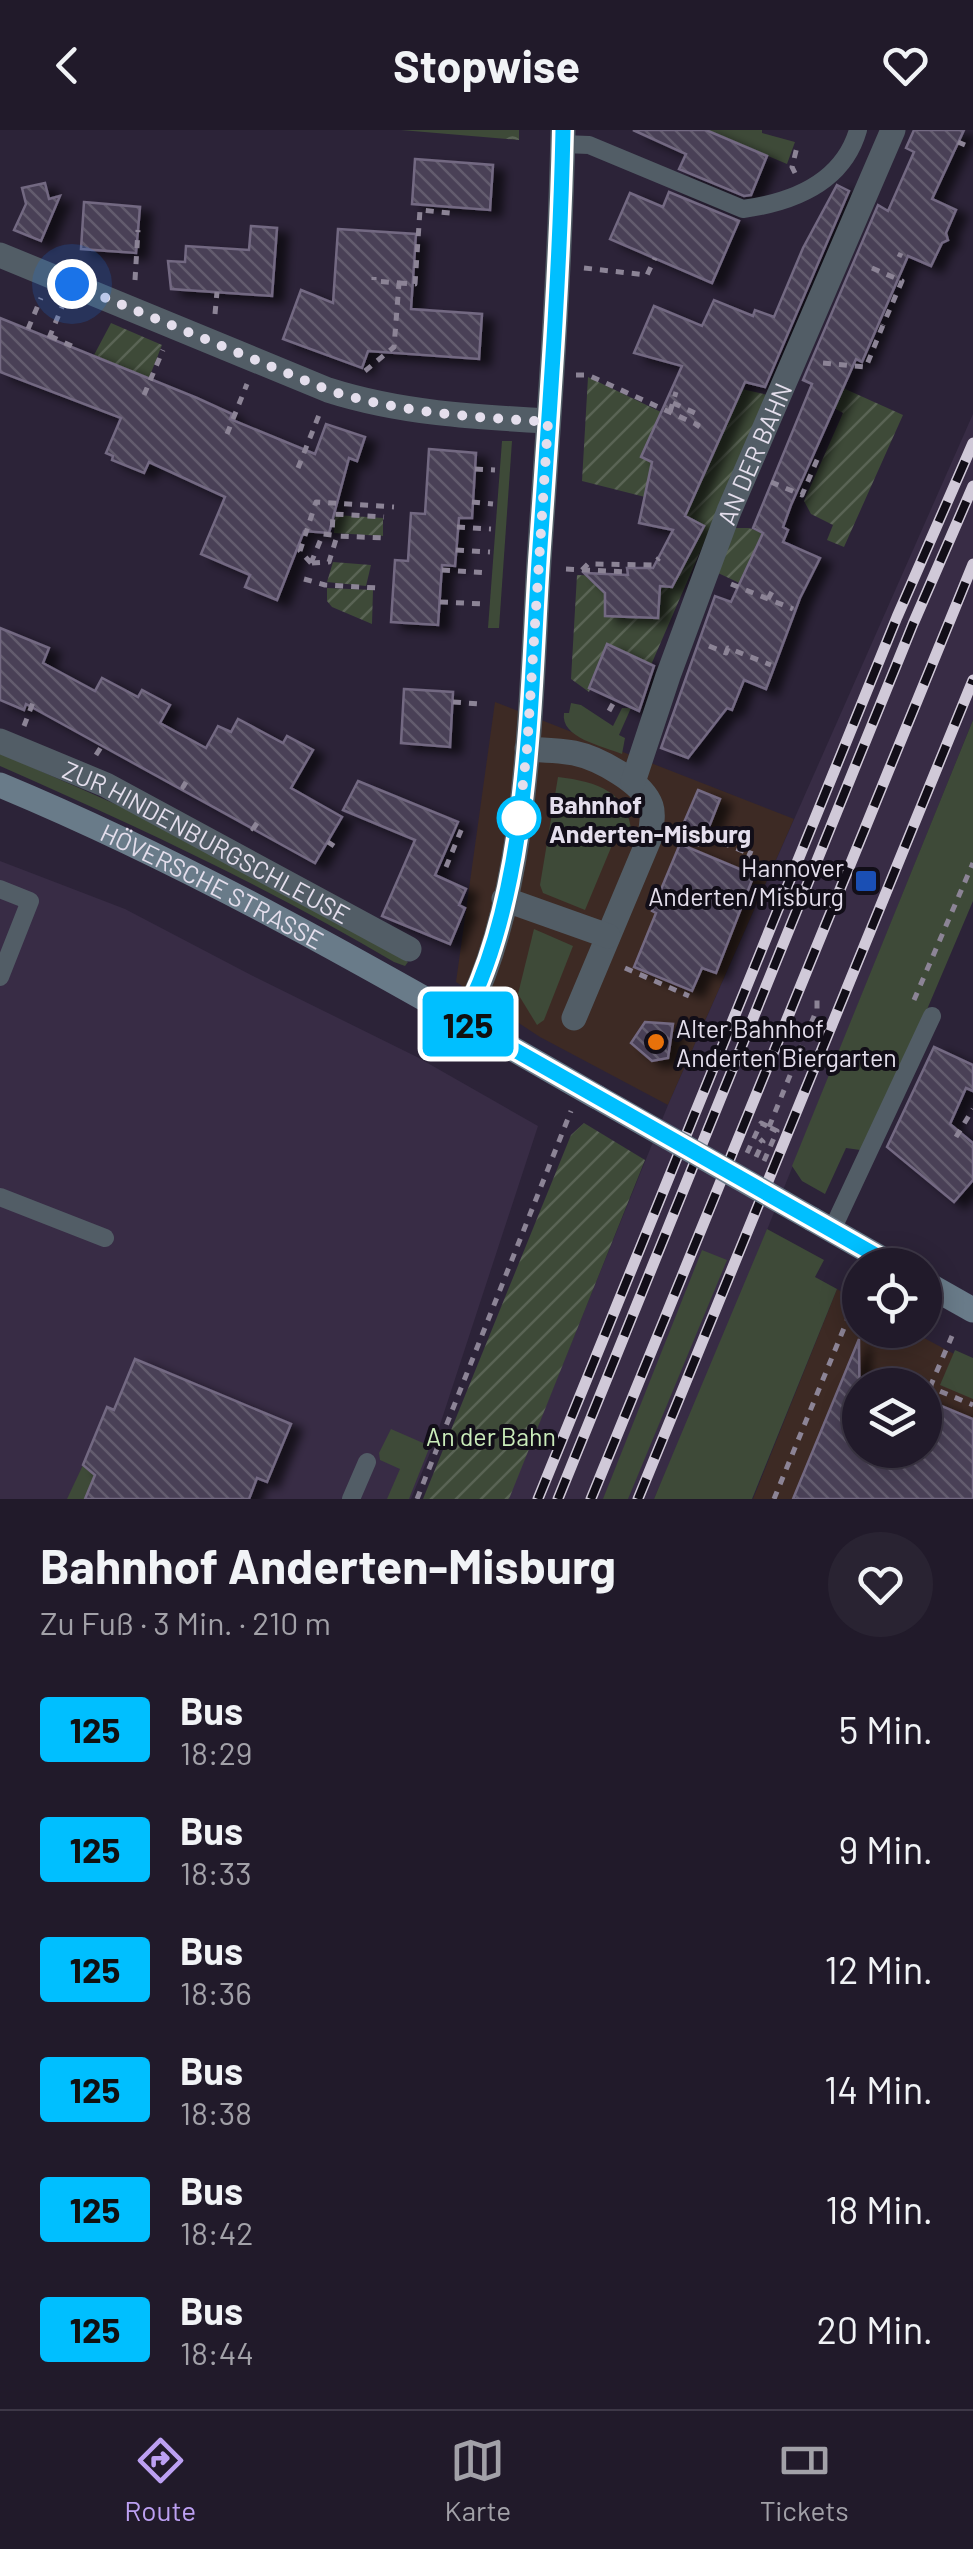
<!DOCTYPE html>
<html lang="de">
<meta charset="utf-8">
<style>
body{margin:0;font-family:Barlow,sans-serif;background:#292332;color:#f1f3f6;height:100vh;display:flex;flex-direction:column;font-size:38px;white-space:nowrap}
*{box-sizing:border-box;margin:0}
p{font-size:32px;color:#a2a1a8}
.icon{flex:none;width:55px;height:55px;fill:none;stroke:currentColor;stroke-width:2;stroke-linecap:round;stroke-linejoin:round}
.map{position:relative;height:1369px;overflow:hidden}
.panel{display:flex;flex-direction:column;background:#211a2a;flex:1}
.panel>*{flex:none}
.badge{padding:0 20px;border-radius:8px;font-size:35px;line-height:65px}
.tools{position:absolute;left:842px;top:1118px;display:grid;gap:20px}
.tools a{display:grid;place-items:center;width:100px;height:100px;border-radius:50%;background:#211a2a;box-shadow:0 5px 25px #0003,0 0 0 2px #3e3847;font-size:50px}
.you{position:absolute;width:50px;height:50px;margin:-25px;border:8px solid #fff;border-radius:50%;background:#1a73e8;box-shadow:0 0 0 15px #1a73e833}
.map>.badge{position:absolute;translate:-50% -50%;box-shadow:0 0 0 5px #fff}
.round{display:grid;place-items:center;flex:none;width:105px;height:105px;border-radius:52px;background:#292332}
.head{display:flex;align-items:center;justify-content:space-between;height:170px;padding:0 40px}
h1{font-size:48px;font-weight:700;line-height:75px}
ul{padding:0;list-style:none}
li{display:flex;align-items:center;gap:30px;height:120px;padding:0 40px}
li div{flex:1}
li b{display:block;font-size:38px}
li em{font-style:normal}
li .badge{min-width:110px;font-weight:700;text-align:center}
header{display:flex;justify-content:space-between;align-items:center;height:130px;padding:0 40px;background:#211a2a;font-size:45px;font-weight:700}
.tab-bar{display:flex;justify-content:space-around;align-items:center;height:140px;border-top:2px solid #3e3847;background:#211a2a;font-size:28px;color:#a2a1a8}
.tab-bar a{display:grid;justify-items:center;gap:5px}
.tab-bar .selected{color:#bca0f2}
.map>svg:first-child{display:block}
.commercial{fill:#3d2a24;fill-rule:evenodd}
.built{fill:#382c45}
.grass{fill:#3e4a38}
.park{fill:url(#park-crowns)}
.garden{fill:url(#garden-furrows)}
.building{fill:url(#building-back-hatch);stroke:#736982;stroke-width:2.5;filter:url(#shadow)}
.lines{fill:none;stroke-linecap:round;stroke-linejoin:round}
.path{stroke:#8c8496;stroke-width:5;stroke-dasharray:8 8;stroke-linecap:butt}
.service{stroke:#525d66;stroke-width:18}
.minor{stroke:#525d66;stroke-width:25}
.secondary{stroke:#697b89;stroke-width:25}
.rail-casing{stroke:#d0c9d8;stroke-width:11}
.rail{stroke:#120e18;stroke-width:8;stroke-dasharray:22;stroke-linecap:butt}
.secondary-bridge{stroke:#697b89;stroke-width:25}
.line-casing{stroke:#fff;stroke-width:22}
.line{stroke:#00bfff;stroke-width:15}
.walk{stroke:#e4deec;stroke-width:10;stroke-dasharray:0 18}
.stop-dot{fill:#fff;stroke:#00bfff;stroke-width:5}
.transit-dot{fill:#1a4fb4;stroke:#120e18;stroke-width:4}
.food-dot{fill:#e8710a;stroke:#120e18;stroke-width:4}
.labels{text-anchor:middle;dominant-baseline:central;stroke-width:8;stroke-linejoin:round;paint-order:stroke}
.street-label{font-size:25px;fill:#e4deec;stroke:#120e18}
.stop-label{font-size:25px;font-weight:bold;fill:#e4deec;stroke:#120e18;text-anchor:start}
.poi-label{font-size:25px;fill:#e4deec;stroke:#120e18;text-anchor:end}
.park-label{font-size:25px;fill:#caecba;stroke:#120e18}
</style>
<header><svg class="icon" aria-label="back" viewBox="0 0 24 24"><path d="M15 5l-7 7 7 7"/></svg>Stopwise<svg class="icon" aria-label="heart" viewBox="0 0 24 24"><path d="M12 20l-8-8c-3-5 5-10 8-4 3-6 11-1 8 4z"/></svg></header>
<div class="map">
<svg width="973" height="1369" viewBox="0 0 973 1369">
<defs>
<pattern id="park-crowns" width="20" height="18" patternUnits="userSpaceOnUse" patternTransform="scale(2.5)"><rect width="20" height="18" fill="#3e4a38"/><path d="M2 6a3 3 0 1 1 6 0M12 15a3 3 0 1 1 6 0" fill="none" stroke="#5a6455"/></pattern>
<pattern id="garden-furrows" width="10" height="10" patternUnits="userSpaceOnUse" patternTransform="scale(2.5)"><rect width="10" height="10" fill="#3e4a38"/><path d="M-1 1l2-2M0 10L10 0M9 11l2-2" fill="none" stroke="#5a6455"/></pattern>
<pattern id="building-back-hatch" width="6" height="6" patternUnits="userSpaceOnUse" patternTransform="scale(2.5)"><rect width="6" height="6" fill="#494056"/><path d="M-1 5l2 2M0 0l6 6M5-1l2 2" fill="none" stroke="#635b6e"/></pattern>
<filter id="shadow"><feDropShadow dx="11" dy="6" stdDeviation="5" flood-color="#0009"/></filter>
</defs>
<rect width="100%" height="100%" fill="#2c2338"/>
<!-- commercial -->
<g class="commercial">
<path d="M495,572L794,689L668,975L540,907L456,852Z"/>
<path d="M837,1159L860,1173V1200H909L973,1234V1369H753ZM860,1255H925V1320H860Z"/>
</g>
<!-- built -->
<g class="built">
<path d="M973,284V590L712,1236L654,1369H508L668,975Z"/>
<path d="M0,731L125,779L251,845L417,927L538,996L434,1313L411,1369H0Z"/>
</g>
<!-- grass -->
<g class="grass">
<path d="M706,0H762V3L795,12L787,34Z"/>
<path d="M502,311H512L499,498H488Z"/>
<path d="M571,573L581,575L613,596L622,578H631L619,605L625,608L622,624C603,616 560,608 564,583H569Z"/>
<path d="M973,590V771L867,1021L846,1018L825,1064L802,1051L792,1036Z"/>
<path d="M0,623L149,689L408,832L405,836L394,832C268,757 134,695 0,636Z"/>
<path d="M558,647C598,652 628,661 632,705L615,708L585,780L543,763L540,755Z"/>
<path d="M534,799L573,816L544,890L537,895L518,864Z"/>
<path d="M767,1099L824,1130L815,1147L837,1159L752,1369H654Z"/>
<path d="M702,1120L727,1130L628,1369H603Z"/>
<path d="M955,1220L973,1228V1269L940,1255Z"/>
<path d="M391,1299L430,1316L409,1369H387L400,1339L380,1330L379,1323Z"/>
<path d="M83,1335L95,1345L85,1369H67Z"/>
</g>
<!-- park -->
<path class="park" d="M401,0H519V10Z"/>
<!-- garden -->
<g class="garden">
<path d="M111,193L162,215L149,248L94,225Z"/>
<path d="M588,247L661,282L641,327L699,353L715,253L768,265L651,535L608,514L589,562L571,549L577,445L606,446L605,486L657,488L660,456L672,457L704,396L645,367L582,351Z"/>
<path d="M843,258L903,285L844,417L827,410L833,395L811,384L804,371L843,283L834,278Z"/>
<path d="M335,385L383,388V406L334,403Z"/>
<path d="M734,398H749L763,403L745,442L770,454L765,465L718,443Z"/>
<path d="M333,432L371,435L366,456L327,452Z"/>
<path d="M327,458L373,460L372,494L332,477L327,471Z"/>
<path d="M584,993L645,1030L509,1369H423L571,1005Z"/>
</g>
<!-- building -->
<g class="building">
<path d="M633,0H706L767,26L751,65L744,66L679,39L686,24Z"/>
<path d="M914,0H964L932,69L956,80L946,103L948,110L942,113L931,136L908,126L862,232L856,229L791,375L783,397L788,400L783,412L820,428L800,468L766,559L744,550L732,580L727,578L688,628L661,618L715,466L731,472L763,403L753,398L812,254L803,250L878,75L888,81L914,22L906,18Z"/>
<path d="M415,29L493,35L490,80L412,74Z"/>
<path d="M45,53L49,69L60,66L41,111L14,100L26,74L22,58Z"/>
<path d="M837,55L849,61L765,257L745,252L685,386L704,396L672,457L660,456L658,488L605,486V463L584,443L628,445L627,438H653L673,400L639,393L652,332L641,327L682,236L634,223L654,176L702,196L714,170L753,186L755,180L774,187L803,118Z"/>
<path d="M669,62L739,91L712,153L610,109L630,63L663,77Z"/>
<path d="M84,72L140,77L136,123L81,119Z"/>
<path d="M251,96L277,98L272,166L171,159L168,131L185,132L186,116L249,120Z"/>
<path d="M338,99L416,104L411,179L482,184L479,229L368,221L362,238L283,209L301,160L333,173Z"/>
<path d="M0,188L197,268L232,284L230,289L315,324L326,294L365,307L357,331L349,328L329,403L304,401L277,470L245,457L250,445L201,424L225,367L149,332L144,343L112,330L113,326L106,323L121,288L0,242Z"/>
<path d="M429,319L476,323L472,388H459L455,436L442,435L438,495L391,492L395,430L408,431L411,383L425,384Z"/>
<path d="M0,498L49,518L43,533L95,561L102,548L138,567L142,560L170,575L160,593L206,618L218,596L231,602L238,589L283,613L287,606L313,620L291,658L342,687L315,733L26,574L24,580L0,570Z"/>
<path d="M607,514L654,536L639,581L589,558Z"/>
<path d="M404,559L453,562L450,617L401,613Z"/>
<path d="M358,651L458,692L435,745L466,759L459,775L465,778L450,814L382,786L415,710L343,680Z"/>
<path d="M698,660L720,669L705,707L682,697Z"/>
<path d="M680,714L754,745L716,843L702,838L692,861L634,837L656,783L652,781Z"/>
<path d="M645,892L673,894L668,928L652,931L631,913Z"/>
<path d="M934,917L973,935V961L966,958L950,994L973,1013V1050L954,1072L887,1017Z"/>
<path d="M859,1209L860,1320H925V1269L973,1289V1369H793Z"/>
<path d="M135,1229L291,1294L267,1352L257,1348L249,1369H85L95,1345L83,1335L107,1277L114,1280Z"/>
</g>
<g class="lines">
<!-- path -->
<g class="path">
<path d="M958,12L965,15"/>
<path d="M795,43L792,37L798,13"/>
<path d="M899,127L901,123"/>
<path d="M584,138L647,145L655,128"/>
<path d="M872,138L902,151L883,195"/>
<path d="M135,150L138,100"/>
<path d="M399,153L415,154L420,80L450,83L451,77"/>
<path d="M215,184L217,162"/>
<path d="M28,199L41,168"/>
<path d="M50,206L76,218"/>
<path d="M49,208L62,177"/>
<path d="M823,233L866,237L883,195L879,193"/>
<path d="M365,241L394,217L399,153L374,151V147"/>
<path d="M576,245H588L698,295L696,298"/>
<path d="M144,265L163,220"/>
<path d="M673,273L695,283"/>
<path d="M670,282L676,262"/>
<path d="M227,304L247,254"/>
<path d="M298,338L319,285"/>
<path d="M475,339L495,340"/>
<path d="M771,352L802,365L820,323"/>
<path d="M472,372L493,374"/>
<path d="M457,397L491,399"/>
<path d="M456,420L490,422"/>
<path d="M311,433L300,421L316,372L394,377"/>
<path d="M311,433L323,404L332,405L333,384L384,387"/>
<path d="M312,433L329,432L337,406L384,408"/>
<path d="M566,439L627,442"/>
<path d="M442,440L488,443"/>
<path d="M582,440L588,434L653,435L659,428"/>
<path d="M304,449L325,455L378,458"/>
<path d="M731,454L793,479"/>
<path d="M768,469L775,456"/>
<path d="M440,472L486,474"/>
<path d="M709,516L726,523L728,518L771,535"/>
<path d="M453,572L480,574"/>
<path d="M609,581L615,570"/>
<path d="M24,596L35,567"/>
<path d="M96,625L103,614"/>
<path d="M186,652L183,657L190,661"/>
<path d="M257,693L253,699L260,702"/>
<path d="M676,706L698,714L716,710L748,723"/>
<path d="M328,712L334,716"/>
<path d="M748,728L753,716"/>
<path d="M446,737L462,698L456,696"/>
<path d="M625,838L689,866"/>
<path d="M914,870L973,733"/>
<path d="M769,997L817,879V870"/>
<path d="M956,1007L973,979"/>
<path d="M747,1023L761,993L769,997"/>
<path d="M756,1027L763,1012L760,1009"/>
<path d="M764,1031L777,1001L769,997"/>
<path d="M930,1257L952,1206"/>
<path d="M929,1262L930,1257L973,1275"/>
<path d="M417,1369L571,981"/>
<path d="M774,1369L860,1159"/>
</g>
<!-- service -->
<g class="service">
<path d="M563,14L589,15L743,79C794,72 843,52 858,0"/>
<path d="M0,759L30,771L0,847"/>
<path d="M0,1067L105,1108"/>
<path d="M832,1100L932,886"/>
<path d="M351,1369L367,1332"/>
</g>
<!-- minor -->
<g class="minor">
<path d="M0,125L328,260C400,283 474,287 548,291"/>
<path id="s1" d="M0,611L106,655L409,819"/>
<path d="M527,619C542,620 559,620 574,623C598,628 643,652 651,676C654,685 651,697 650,707L574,888"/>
<path id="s2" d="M633,652L668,546L729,381L893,0"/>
<path d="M504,769L608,806"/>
<path d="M463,890C530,767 530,571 539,431C549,287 560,144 563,0"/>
</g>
<!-- secondary -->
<g class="secondary">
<path id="s3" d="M0,655C207,741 403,856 597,967"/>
<path d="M812,1089L893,1135"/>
<path d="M925,1153L973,1180"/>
</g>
<defs>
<g id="rail">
<path d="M538,1369L897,487L973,313"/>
<path d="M558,1369L913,494L973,356"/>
<path d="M591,1369L973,434"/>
<path d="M638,1369L973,550"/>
</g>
</defs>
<!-- rail casing -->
<use href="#rail" class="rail-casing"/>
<!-- rail -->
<use href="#rail" class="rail"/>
<!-- secondary-bridge -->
<path class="secondary-bridge" d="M597,967L812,1089"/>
</g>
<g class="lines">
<defs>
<path id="line" d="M563,0C560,144 549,287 539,431C530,571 530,766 462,890L893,1135"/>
</defs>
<!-- line casing -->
<use href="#line" class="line-casing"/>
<!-- line -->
<use href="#line" class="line"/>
<!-- walk -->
<path class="walk" d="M72,154L328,260C399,283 474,287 548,292L527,619L519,688"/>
</g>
<!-- markers -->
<circle class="stop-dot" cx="519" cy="688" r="20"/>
<rect class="transit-dot" x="854" y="739" width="24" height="24" rx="5"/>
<circle class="food-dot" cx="656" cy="912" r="10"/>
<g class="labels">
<!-- street labels -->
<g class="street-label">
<text stroke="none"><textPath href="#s2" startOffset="350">AN DER BAHN</textPath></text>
<text stroke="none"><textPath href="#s1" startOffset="230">ZUR HINDENBURGSCHLEUSE</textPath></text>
<text stroke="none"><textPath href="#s3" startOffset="235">HÖVERSCHE STRASSE</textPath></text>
</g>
<!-- stop labels -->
<g class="stop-label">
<text x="549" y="674">Bahnhof<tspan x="549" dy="29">Anderten-Misburg</tspan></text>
</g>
<!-- poi labels -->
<g class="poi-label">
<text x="844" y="737">Hannover<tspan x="844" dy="29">Anderten/Misburg</tspan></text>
<text x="676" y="898" text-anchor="start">Alter Bahnhof<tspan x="676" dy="29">Anderten Biergarten</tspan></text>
</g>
<!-- park labels -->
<g class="park-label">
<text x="491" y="1306">An der Bahn</text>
</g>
</g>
</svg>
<div class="tools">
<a><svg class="icon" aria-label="locate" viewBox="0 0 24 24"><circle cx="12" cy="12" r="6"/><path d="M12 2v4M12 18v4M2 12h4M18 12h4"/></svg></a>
<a><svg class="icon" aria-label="layers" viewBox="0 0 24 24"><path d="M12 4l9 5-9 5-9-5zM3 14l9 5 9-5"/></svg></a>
</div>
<div class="you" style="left:72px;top:154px"></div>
<b class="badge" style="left:468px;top:894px;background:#00bfff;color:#111">125</b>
</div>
<section class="panel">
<div class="head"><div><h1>Bahnhof Anderten-Misburg</h1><p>Zu Fuß · 3 Min. · 210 m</p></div><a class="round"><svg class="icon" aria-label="heart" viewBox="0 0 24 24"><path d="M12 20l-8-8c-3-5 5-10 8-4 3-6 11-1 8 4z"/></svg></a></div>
<ul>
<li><span class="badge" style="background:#00bfff;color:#111">125</span><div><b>Bus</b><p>18:29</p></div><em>5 Min.</em></li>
<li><span class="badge" style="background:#00bfff;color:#111">125</span><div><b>Bus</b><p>18:33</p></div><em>9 Min.</em></li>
<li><span class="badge" style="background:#00bfff;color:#111">125</span><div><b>Bus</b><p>18:36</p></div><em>12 Min.</em></li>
<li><span class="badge" style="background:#00bfff;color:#111">125</span><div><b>Bus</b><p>18:38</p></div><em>14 Min.</em></li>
<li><span class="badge" style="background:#00bfff;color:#111">125</span><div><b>Bus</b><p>18:42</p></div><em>18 Min.</em></li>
<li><span class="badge" style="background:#00bfff;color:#111">125</span><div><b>Bus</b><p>18:44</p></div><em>20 Min.</em></li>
</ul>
</section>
<nav class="tab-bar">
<a class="selected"><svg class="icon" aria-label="directions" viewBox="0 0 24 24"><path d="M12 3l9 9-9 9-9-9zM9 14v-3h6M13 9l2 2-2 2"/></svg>Route</a>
<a><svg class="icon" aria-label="map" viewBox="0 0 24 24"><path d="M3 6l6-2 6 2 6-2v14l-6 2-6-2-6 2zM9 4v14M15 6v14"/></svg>Karte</a>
<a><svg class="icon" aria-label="tickets" viewBox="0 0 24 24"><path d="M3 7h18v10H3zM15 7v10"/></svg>Tickets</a>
</nav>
